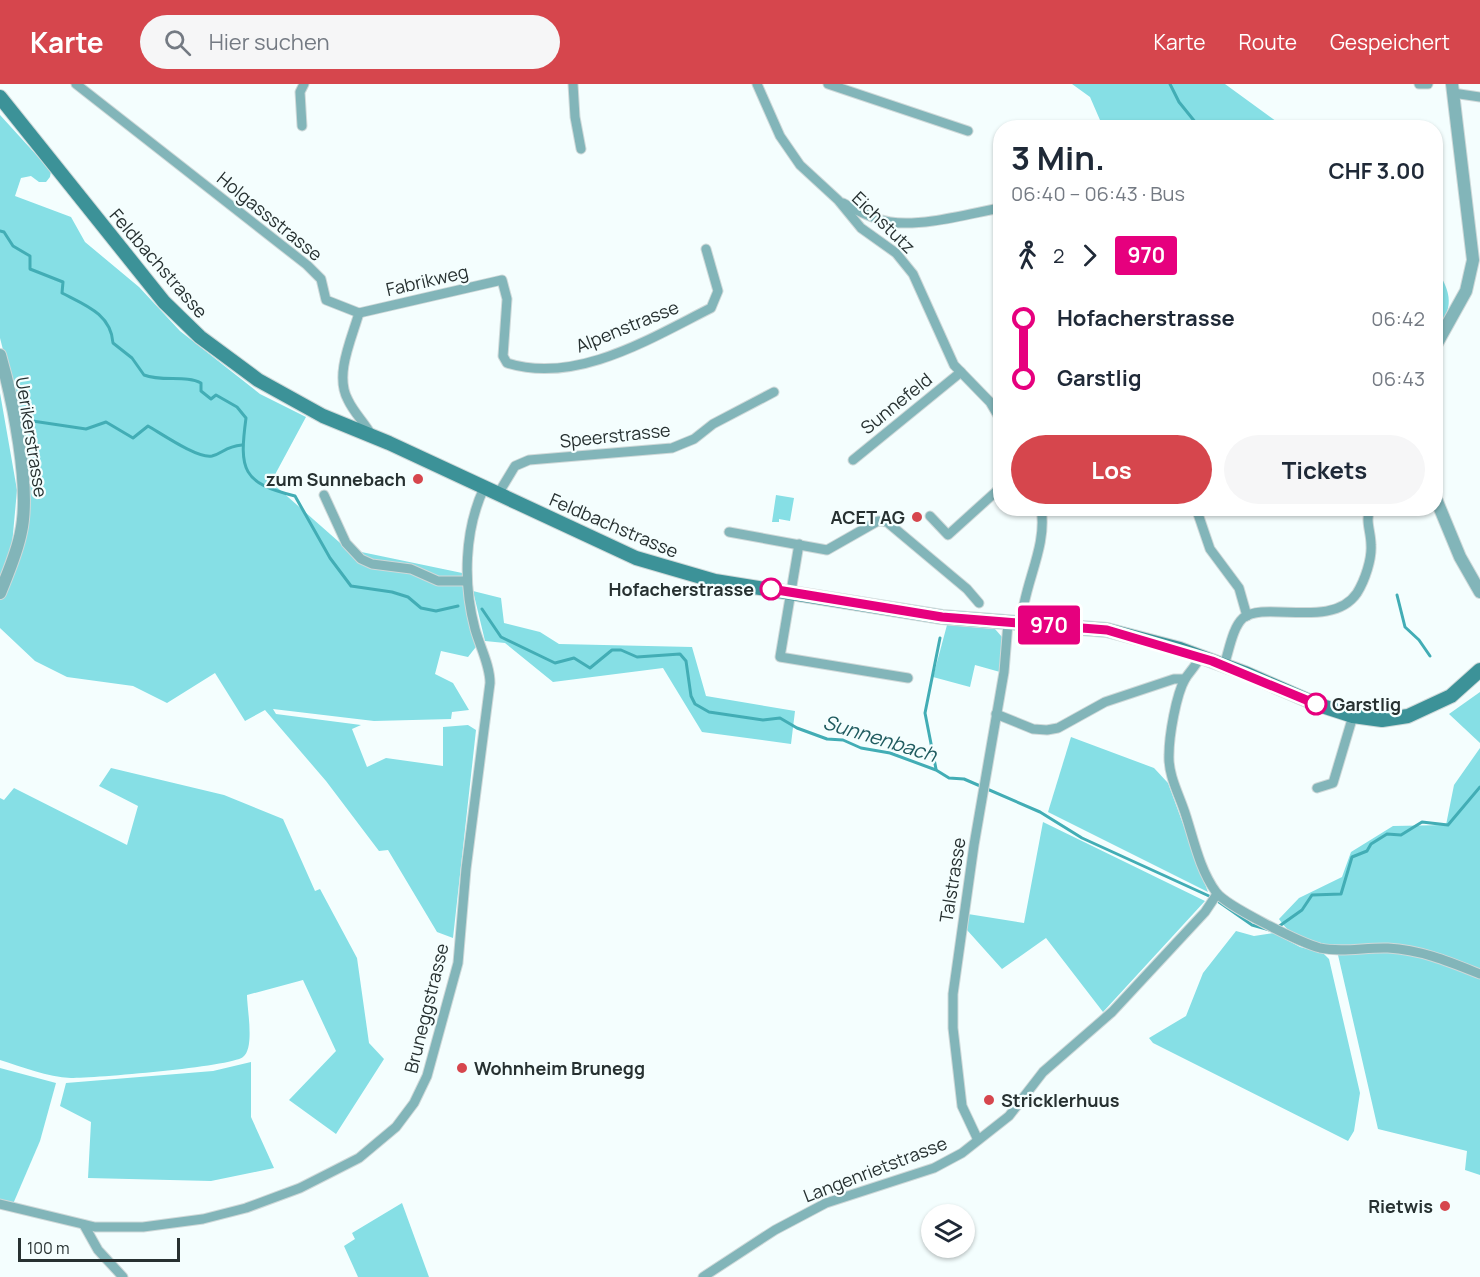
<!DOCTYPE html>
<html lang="de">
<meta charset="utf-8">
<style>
body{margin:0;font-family:Manrope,sans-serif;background:#f6f6f7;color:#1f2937;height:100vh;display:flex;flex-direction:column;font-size:22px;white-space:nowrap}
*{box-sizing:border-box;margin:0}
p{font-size:20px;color:#747a83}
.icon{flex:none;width:33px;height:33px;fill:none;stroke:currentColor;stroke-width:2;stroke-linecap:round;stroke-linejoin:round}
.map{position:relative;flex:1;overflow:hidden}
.panel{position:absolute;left:993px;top:36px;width:450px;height:396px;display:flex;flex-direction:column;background:#fff;border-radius:24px;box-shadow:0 2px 4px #0004}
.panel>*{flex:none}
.badge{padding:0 12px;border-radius:4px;font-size:21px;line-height:39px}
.buttons{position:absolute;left:921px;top:1120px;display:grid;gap:12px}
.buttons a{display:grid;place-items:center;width:54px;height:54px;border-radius:50%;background:#fff;box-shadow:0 2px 4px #0004;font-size:30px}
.scale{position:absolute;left:18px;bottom:15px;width:162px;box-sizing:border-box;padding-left:6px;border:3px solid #273131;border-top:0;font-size:16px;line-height:21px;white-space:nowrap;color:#273131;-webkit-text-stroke:4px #f4fefe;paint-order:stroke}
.map>.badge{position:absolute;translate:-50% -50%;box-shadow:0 0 0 3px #fff}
.legs{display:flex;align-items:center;gap:9px;height:66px;padding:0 18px;font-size:20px}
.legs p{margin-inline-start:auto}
.head{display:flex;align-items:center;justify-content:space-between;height:102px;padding:0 18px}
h1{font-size:33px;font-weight:700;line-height:45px}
.button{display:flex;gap:12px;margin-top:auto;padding:12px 18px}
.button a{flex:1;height:69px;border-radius:36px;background:#d6464d;color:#fff;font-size:24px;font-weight:700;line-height:69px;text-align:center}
.button a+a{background:#f6f6f7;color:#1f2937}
ul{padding:0 18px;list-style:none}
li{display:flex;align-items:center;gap:21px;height:60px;font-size:22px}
li i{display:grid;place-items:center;width:9px;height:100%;margin:0 8px;background:currentColor}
li i::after{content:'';width:15px;height:15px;margin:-8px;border:4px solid;border-radius:50%;background:#fff}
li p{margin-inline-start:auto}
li:first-child i{background:linear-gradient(#0000 50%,currentColor 0)}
li:last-child i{background:linear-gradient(currentColor 50%,#0000 0)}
header{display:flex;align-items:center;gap:36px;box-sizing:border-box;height:84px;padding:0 30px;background:#d6464d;color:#fff}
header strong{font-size:28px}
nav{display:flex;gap:33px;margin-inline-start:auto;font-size:21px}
.search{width:420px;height:54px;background:#f6f6f7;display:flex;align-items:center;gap:15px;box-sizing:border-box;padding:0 21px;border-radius:33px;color:#747a83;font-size:22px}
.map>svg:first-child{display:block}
.green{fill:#86dfe5}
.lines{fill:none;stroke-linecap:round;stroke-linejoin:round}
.stream{stroke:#42adb5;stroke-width:3}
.minor-casing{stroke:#cfd9d9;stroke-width:11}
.tertiary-casing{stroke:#cfd9d9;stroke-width:14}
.secondary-casing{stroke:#cfd9d9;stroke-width:16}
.minor{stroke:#82b5b9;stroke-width:9}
.tertiary{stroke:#82b5b9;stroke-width:12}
.secondary{stroke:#3c9298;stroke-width:14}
.line-1-casing{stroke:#fff;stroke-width:14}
.line-1{stroke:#e6007e;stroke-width:9}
.poi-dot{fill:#d6464d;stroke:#f4fefe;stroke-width:2}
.stop-1-dot{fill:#fff;stroke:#e6007e;stroke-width:3}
.labels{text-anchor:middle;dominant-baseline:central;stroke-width:4.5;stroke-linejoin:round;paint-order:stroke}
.street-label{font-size:18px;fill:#273131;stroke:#f4fefe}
.poi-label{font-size:18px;font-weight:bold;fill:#273131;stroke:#f4fefe;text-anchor:end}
.stop-label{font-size:18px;font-weight:bold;fill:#273131;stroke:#f4fefe;text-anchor:end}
.water-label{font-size:20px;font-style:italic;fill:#1f5b5f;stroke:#f4fefe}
</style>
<header>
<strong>Karte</strong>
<div class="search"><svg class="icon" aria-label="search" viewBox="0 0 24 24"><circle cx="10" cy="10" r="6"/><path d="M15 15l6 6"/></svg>Hier suchen</div>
<nav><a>Karte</a><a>Route</a><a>Gespeichert</a></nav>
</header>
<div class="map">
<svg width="1480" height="1193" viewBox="0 0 1480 1193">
<rect width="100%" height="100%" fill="#f4fefe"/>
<!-- green -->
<g class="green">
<path d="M1072,0H1225L1284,43H1103L1090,13Z"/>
<path d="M0,31L51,87L50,93L46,98H39L31,92L21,94L15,112L71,133L85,158L139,203L180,247L260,310L306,333L271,398L347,465L467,490L479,559L468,573L441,567L435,590L453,599L469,626L452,628L451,635L374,637L273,625L276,630L361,641L352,645L367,683L386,674L443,682V643L468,641L476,646L453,854L437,848L388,766L379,767L326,697L265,626L245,637L215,589L167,619L133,602L67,593L35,577L0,544V309L17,406L12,461L30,400L17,321L0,254Z"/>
<path d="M1436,184C1452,210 1454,223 1436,248Z"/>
<path d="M776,411L794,414L790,437L779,435V438H772Z"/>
<path d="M473,507L501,514L504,539L540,548L559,560L692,563L706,612L795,627L791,660L702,648L663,584L553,598L505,559L485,557Z"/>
<path d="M947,541L995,545L1002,553L1000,588L975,581L970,603L933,593Z"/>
<path d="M1480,608V659L1449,630Z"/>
<path d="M1071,653L1154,684L1168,699L1208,808L1048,728Z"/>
<path d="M1480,664V887C1452,875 1422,862 1391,860C1354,858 1304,873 1279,835L1299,814L1342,793L1351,768L1393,742L1446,741L1454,701Z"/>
<path d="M111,684L224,711L283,735L315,807L320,805L357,874L369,959L384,975L336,1050L289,1016L336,967L303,896L247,911C247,925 255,964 243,973C230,983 94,994 71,994C47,993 23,983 0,976V714L4,716L14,704L127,761L138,722L99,702Z"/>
<path d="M1043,738L1205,817L1103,928L1046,854L1002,885L967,846L968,830L1024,839Z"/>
<path d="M1236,847L1254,852L1274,849L1300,863L1323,869L1329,875L1360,1009L1354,1047L1348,1057L1153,959L1149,954L1186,932L1203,889Z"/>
<path d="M1399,867L1440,877L1480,893V1091L1465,1086L1467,1067L1378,1045L1338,871L1342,869Z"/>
<path d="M251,978V1033L274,1084L211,1097L88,1094L91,1038L60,1022L66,999L213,987Z"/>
<path d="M0,984L56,999L40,1057L13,1120L0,1116Z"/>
<path d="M402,1119L429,1193H358L344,1162L355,1155L352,1149Z"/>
</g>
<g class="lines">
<!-- stream -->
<g class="stream">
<path d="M1170,0L1179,18L1200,44"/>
<path d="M0,147L4,148L13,162L30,172V185L63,198L62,209C85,221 111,230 113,259L132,274L144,291C162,298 186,291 201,299V307L211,315L216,311L237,323L246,334C239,386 242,399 295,412L330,474L351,502L392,508L408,513L421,524L436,527L458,522"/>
<path d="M19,335L86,345L106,338L133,354L148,342C162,350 198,375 212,372C224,369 224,363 242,361"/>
<path d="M1397,511L1405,543L1419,556L1430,572"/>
<path d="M482,525L501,553L555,579L574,574L590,584L612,566H621L637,573L680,570L686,577L691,612L695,620L709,628L763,636L780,634L797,644L827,655L843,656L861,664L890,669L936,686L949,694L964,695L1040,728L1082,754L1209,812"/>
<path d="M936,685L925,629L940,554"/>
<path d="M1219,818L1252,841L1273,847"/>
<path d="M1278,843L1302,826L1312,811L1341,810L1352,773L1367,767L1371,760L1387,750L1401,751L1422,738L1448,741L1480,703"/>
</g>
<defs>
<g id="minor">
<path d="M76,0L307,181L321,195L326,216L359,229C352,254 334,291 348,316C354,329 365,339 372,352"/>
<path d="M573,0L575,33L581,65"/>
<path d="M757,0L780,52L800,81L838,116L861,144L896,169L913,190L954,281L990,318L1000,335"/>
<path d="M828,0L968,47"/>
<path d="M1419,0H1428"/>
<path d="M1453,9L1480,13"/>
<path d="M302,42L300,8L304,0"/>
<path d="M843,119C858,127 873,135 890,138C922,143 968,130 1000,124"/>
<path d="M359,229L502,196L507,215L503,272L507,279C576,301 651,254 711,224L718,207L706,165"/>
<path d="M853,376L961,288"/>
<path d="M498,410L515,382L529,376L672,364L694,355L713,340L774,308"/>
<path d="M324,411L346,459L361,475L372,480L411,485L438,497H467"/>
<path d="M1196,424L1210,465L1239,504L1247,532"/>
<path d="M930,432L948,451L1000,404"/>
<path d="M729,448L827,466L878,437L887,438L967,505L979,519"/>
<path d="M799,460L780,573L908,594"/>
<path d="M1021,540C1023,501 1048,463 1041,424"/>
<path d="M1200,573C1196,582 1190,587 1185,595C1176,611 1169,652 1169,671C1168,692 1180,712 1186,732C1194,757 1200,786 1216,808C1226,822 1301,859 1320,864C1342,869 1366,863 1388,864C1422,866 1450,878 1480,890"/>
<path d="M1224,581C1229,568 1232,544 1243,534C1265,516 1332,546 1357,509C1365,496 1372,475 1371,461C1371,447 1365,438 1370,424"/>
<path d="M996,630L1033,645L1047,646L1058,644L1105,618L1174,595H1185"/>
<path d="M1317,704L1333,699L1353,632"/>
<path d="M978,1056L962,1022L953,944V910L974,761L1004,588L1008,539"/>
<path d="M0,1120L95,1143H143L203,1135L246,1124L300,1104L359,1074L396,1043L414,1019L427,992L458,879L466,785L490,599C490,581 480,563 475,545C463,500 464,447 484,404"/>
<path d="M84,1141L98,1166L123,1193"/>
<path d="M703,1193L775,1146L826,1119L934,1084L962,1069L1009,1032L1043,988L1112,928L1205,828L1217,810"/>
</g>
<g id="tertiary">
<path d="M1436,261L1466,207L1473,176L1452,0"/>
<path d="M0,271C13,316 31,403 21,448C17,469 8,489 0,509"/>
<path d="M1436,415L1460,473L1480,508"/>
</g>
<path id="secondary" d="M0,13L164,218L200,253L258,296L323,332L389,359L636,474L715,497L942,533L1107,546L1180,565L1245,589L1316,620L1353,632L1382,636L1408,632L1451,612L1480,586"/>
</defs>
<!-- minor casing -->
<use href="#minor" class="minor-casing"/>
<!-- tertiary casing -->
<use href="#tertiary" class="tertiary-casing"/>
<!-- secondary casing -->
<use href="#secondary" class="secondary-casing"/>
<!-- minor -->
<use href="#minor" class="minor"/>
<!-- tertiary -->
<use href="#tertiary" class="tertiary"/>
<!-- secondary -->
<use href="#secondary" class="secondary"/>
</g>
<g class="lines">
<defs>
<path id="line-1" d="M771,505L942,533L1107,546L1212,577L1316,620"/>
</defs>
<!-- line-1 casing -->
<use href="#line-1" class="line-1-casing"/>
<!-- line-1 -->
<use href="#line-1" class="line-1"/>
</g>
<!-- markers -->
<g class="poi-dot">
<circle cx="418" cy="395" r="6"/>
<circle cx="917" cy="433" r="6"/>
<circle cx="462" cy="984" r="6"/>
<circle cx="989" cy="1016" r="6"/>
<circle cx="1445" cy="1122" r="6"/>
</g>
<g class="stop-1-dot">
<circle cx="771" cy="505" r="10"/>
<circle cx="1316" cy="620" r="10"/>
</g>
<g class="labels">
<!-- street labels -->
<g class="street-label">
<text transform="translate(270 132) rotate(39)">Holgassstrasse</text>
<text transform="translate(884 138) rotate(44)">Eichstutz</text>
<text transform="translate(159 179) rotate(49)">Feldbachstrasse</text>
<text transform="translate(427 196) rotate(-13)">Fabrikweg</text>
<text transform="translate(627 242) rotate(-22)">Alpenstrasse</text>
<text transform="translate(896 319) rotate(-39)">Sunnefeld</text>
<text transform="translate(615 351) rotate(-6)">Speerstrasse</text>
<text transform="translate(32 353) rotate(81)">Uerikerstrasse</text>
<text transform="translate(614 441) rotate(23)">Feldbachstrasse</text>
<text transform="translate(952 796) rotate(-81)">Talstrasse</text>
<text transform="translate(426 924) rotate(-76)">Bruneggstrasse</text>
<text transform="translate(875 1085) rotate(-21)">Langenrietstrasse</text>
</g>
<!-- poi labels -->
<g class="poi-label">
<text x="406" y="395">zum Sunnebach</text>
<text x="905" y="433">ACET AG</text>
<text x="474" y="984" text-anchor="start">Wohnheim Brunegg</text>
<text x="1001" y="1016" text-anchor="start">Stricklerhuus</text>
<text x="1433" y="1122">Rietwis</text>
</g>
<!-- stop labels -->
<g class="stop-label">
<text x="754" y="505">Hofacherstrasse</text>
<text x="1332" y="620" text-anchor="start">Garstlig</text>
</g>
<!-- water labels -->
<g class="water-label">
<text transform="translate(880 654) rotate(17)">Sunnenbach</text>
</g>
</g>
</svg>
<div class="buttons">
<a><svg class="icon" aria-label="layers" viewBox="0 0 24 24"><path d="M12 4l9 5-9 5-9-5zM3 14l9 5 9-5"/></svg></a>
</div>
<div class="scale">100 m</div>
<b class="badge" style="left:1049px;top:541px;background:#e6007e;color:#fff">970</b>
<section class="panel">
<div class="head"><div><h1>3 Min.</h1><p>06:40 – 06:43 · Bus</p></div><b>CHF 3.00</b></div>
<div class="legs"><svg class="icon" aria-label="walk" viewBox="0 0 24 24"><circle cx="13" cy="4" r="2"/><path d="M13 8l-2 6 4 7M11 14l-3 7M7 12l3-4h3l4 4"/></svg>2<svg class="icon" aria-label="forward" viewBox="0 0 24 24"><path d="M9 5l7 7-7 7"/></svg><b class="badge" style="background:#e6007e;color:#fff">970</b></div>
<ul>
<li><i style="color:#e6007e"></i><b>Hofacherstrasse</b><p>06:42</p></li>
<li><i style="color:#e6007e"></i><b>Garstlig</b><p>06:43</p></li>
</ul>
<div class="button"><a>Los</a><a>Tickets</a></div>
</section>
</div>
